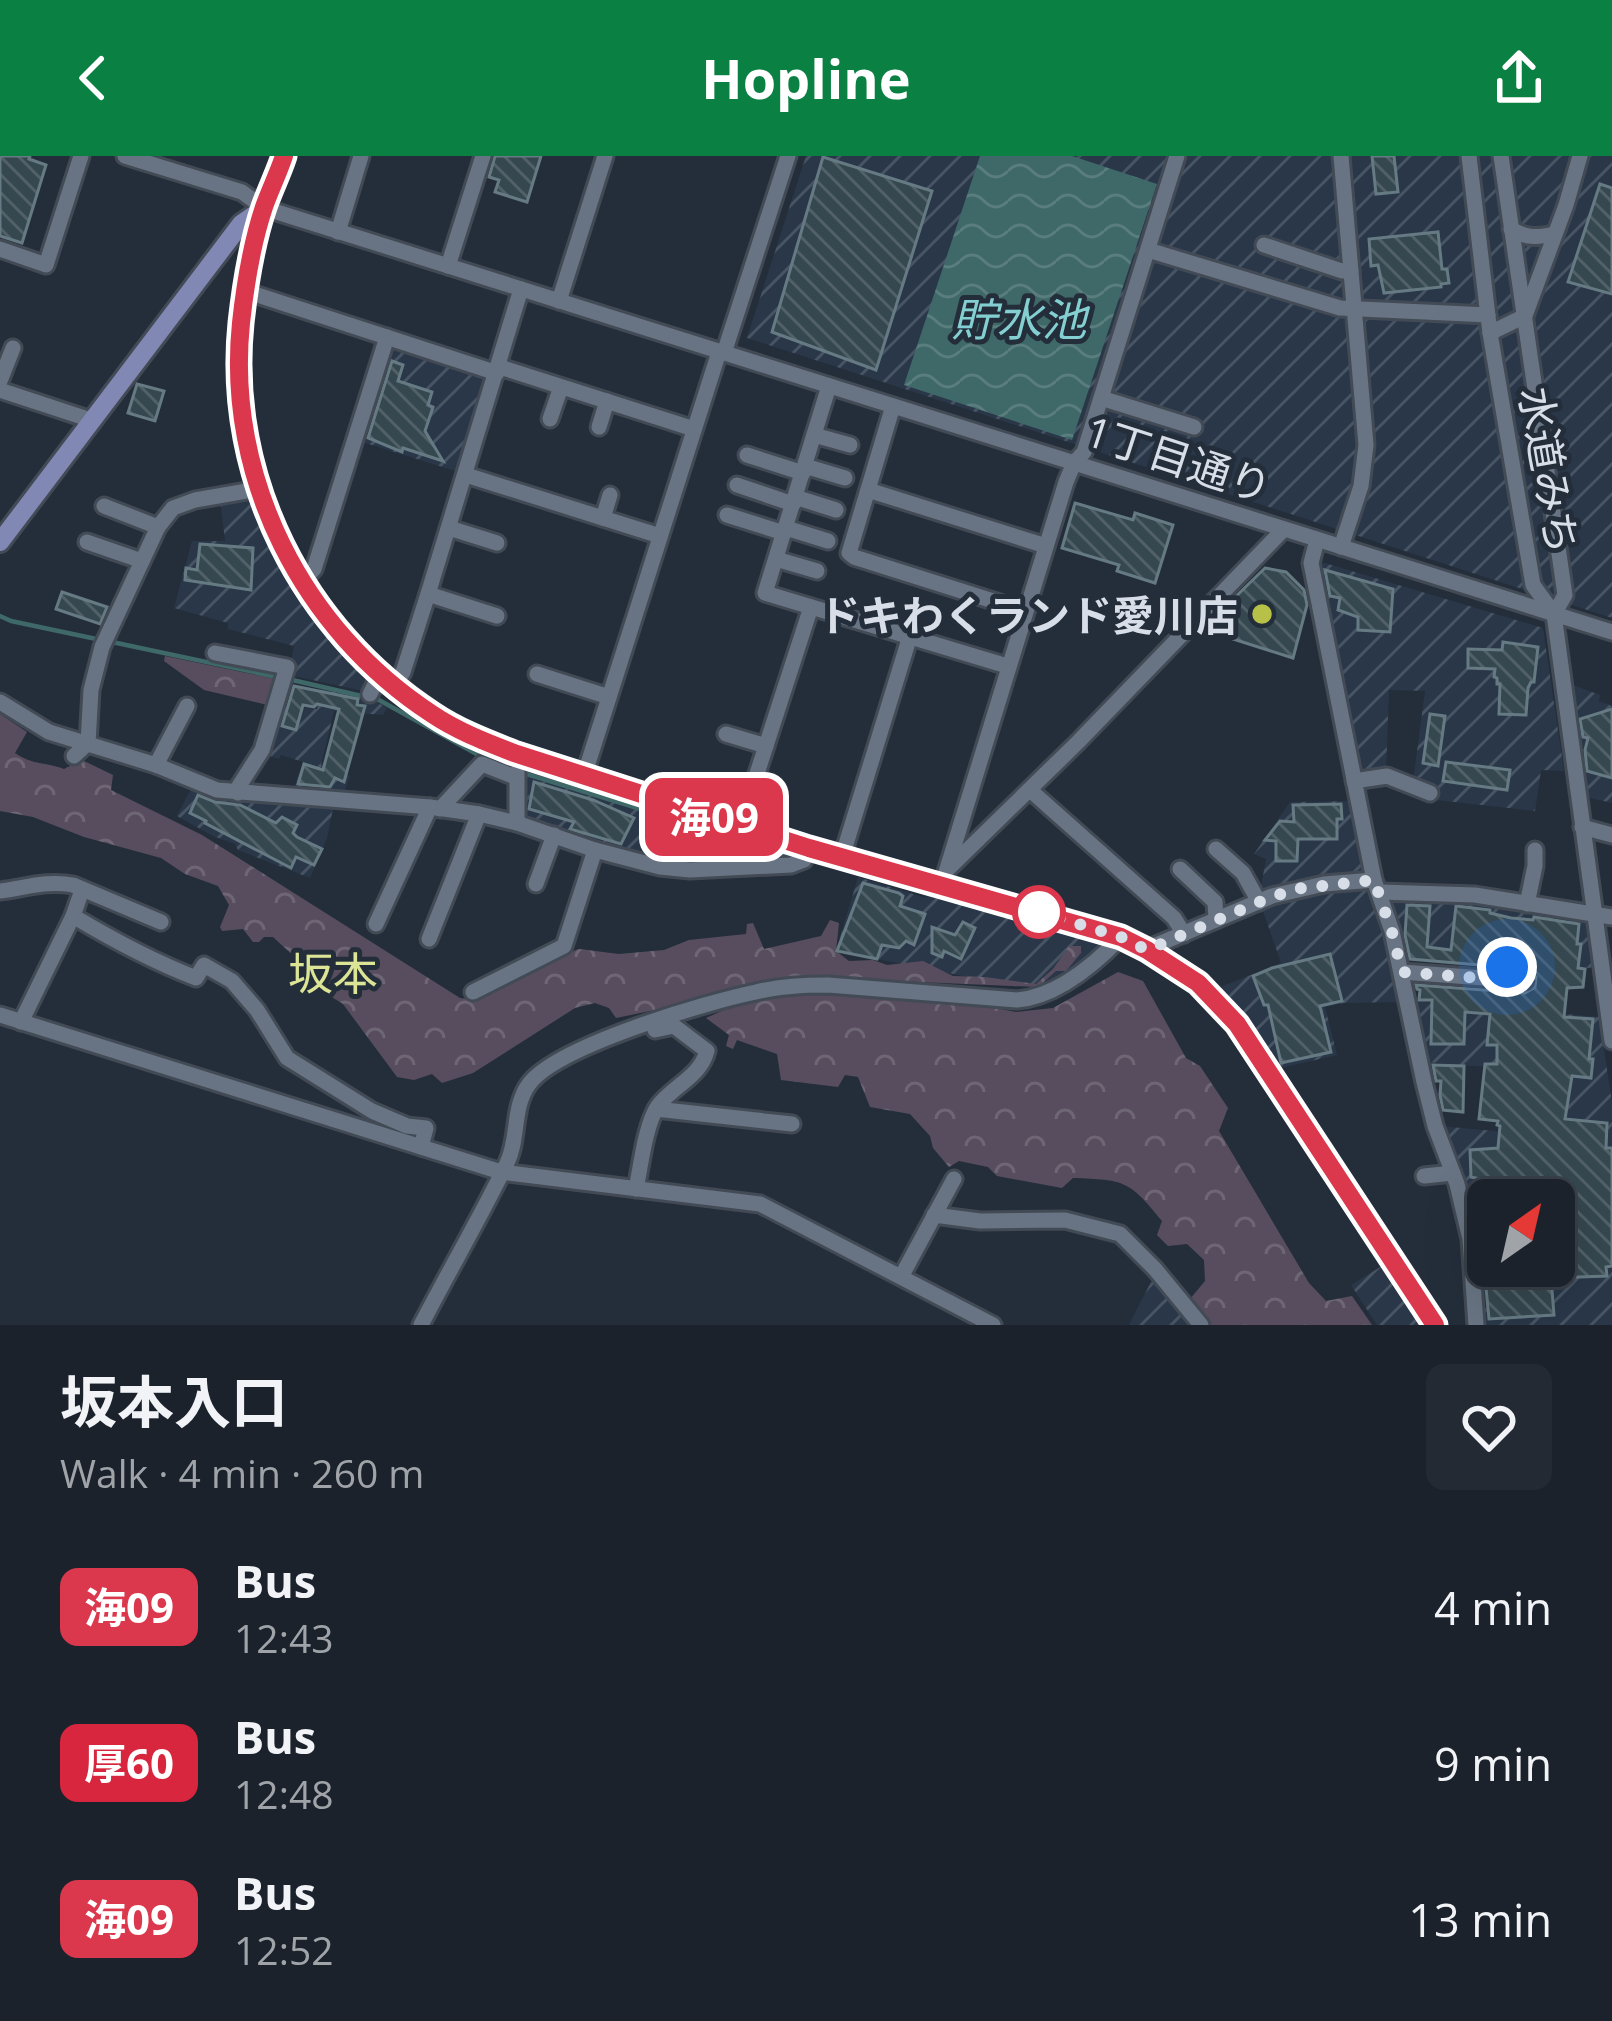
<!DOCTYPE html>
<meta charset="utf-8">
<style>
body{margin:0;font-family:"Open Sans","Noto Sans JP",sans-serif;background:#242a34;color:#f1f3f6;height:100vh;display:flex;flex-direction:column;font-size:45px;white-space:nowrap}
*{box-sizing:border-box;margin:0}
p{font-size:39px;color:#a0a4a9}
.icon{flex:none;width:66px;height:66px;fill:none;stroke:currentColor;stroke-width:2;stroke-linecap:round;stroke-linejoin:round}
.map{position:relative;height:1169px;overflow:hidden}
.details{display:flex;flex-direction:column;background:#1b222c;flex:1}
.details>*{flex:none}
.badge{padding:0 24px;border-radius:18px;font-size:42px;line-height:78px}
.needle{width:78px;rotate:34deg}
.tools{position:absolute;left:1467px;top:1023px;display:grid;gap:24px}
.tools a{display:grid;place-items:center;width:108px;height:108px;border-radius:18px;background:#1b222c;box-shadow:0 12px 48px #0002,0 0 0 3px #393f48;font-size:60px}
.you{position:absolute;width:60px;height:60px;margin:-30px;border:9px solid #fff;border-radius:50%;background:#1a73e8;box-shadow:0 0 0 18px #1a73e833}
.map>.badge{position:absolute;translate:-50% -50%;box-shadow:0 0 0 6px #fff}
.round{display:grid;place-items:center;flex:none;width:126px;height:126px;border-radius:18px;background:#242a34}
.summary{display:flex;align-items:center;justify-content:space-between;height:204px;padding:0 60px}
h1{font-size:57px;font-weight:700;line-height:90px}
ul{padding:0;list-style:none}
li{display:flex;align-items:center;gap:36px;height:156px;padding:0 60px}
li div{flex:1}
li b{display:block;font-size:45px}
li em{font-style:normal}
li .badge{min-width:132px;font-weight:700;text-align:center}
header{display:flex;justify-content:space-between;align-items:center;height:156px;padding:0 60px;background:#0b8043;color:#fff;font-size:54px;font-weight:700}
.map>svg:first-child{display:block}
.industrial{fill:url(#industrial-furrows);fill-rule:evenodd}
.forest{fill:url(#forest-crowns)}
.water{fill:url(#water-waves)}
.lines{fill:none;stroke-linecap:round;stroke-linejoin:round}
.stream{stroke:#3f6869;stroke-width:4.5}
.building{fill:url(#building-back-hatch);stroke:#667a83;stroke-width:3}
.minor-casing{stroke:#424a55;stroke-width:21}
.major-casing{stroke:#424a55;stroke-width:24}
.minor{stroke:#687483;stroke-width:15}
.major{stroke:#8288b4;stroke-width:18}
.line-casing{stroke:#fff;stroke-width:27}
.line{stroke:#db374d;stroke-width:18}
.walk{stroke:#d8dee7;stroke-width:12;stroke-dasharray:0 21.6}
.poi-dot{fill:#b8c147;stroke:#242e3b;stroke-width:4.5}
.stop-dot{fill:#fff;stroke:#db374d;stroke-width:6}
.labels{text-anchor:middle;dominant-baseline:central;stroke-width:10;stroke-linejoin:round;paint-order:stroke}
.street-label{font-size:42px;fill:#d8dee7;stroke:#242e3b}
.poi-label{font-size:42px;font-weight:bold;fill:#d8dee7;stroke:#242e3b;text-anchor:end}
.water-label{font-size:45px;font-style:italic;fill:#83cfd1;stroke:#242e3b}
.neighbourhood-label{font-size:45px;fill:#dce496;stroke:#242e3b}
</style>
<header><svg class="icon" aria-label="back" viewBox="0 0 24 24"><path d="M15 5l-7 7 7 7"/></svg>Hopline<svg class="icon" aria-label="share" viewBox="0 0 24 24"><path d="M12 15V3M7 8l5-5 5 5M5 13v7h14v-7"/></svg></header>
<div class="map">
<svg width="1612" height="1169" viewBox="0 0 1612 1169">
<defs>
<pattern id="industrial-furrows" width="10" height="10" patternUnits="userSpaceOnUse" patternTransform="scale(3)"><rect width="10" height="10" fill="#293749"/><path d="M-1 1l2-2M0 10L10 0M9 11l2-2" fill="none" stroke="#475463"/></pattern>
<pattern id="forest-crowns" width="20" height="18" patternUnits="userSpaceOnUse" patternTransform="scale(3)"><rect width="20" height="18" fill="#574d5e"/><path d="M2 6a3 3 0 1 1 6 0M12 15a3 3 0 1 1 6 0" fill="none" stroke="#6e6675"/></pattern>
<pattern id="water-waves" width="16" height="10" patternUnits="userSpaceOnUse" patternTransform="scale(3)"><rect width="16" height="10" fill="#3f6869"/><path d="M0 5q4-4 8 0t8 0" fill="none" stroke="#5a7d7e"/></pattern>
<pattern id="building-back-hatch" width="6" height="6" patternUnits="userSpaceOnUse" patternTransform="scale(3)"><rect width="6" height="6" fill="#35474f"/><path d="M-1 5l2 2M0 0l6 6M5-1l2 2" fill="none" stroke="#526168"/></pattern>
</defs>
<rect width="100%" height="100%" fill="#242e3b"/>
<!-- industrial -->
<g class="industrial">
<path d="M806,0H1612V462L747,182Z"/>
<path d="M389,184L490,216L462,317L359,285Z"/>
<path d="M247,339L253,343L270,384L296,432L326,473L373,523L368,536L289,519L294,490L228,473V467L174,452L192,385H225L220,343Z"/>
<path d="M1318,405L1543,472L1564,615L1541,614L1535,655L1437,644L1438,635L1413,626L1425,535L1389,534L1386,617L1360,620L1316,408Z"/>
<path d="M1570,528L1600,539L1599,545L1612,550V647L1587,641Z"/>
<path d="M321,532L375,545L387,552L383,559L334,555L321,609L350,620L343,639L292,637L303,606L281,599L279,603L263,598L278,549L317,553Z"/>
<path d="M519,618L795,702L770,707L655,706L520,663Z"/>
<path d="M193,629L334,648L327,682L310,722L238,694L235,688L213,680L177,660Z"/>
<path d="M1353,645L1368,713L1362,722L1264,738L1260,736L1266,703L1254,698L1290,646Z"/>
<path d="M858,721L926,742L929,736L934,735L1104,785V789L1047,832L994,826L836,795Z"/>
<path d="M1366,728L1377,736L1404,846L1344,847L1325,851L1337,899L1281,912L1218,832L1281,807L1261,749L1284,740Z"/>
<path d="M1391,739L1453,741L1585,762L1592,812L1555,810L1479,794L1400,789L1386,746Z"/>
<path d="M1412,845L1599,861L1612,946V1169H1480L1481,1158L1439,970L1517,977L1522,914L1427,906ZM1488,1044H1554V1110H1488Z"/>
<path d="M1385,1108L1423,1169H1377L1351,1129Z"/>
<path d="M1155,1118L1200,1169H1129Z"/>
</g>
<!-- forest -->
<g class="forest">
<path d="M165,500L280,524L272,550L204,534L164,505Z"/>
<path d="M0,558L27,576L15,597C32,609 45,606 64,613L82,604L113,619L111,634L202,679L460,842L469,843L534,815L554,802L579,793L619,798L664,794L689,784L746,778L747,768L753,767L764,793L821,780L830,764L839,767L836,795L849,805L873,804L887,809L923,805L953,820L985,821L1036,828L1053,813L1069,790H1081V797L1066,815H1056L1038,831L849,823L1016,856L1053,852L1118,816L1143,825L1186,902L1200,910L1228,952L1219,975L1309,1127L1326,1145L1352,1140L1372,1169H1207L1190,1143L1205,1125L1204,1104L1187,1088L1168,1090L1157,1079L1162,1065C1129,1024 1125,1024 1073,1022L1062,1032L997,1020L988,1011L959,1005L949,1011L933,992L930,980L910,958L870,951L858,921L845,919L838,931L781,924L777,898L737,884L733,893L726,890L729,879L706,862L726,853L723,840L616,862L609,852L595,847L575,852L473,917L442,927L432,918L414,924L397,921L343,848L314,830L311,816L273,781H264L259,786H253L243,773L222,775L220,771L229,749L218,730L185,718L161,702L84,681L33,661L0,655Z"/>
</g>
<!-- water -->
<path class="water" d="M980,0H1072L1157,28L1072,284L904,229Z"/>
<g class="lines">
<!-- stream -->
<g class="stream">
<path d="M0,460L11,465L101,484"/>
<path d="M112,486L277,521"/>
<path d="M288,523L379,544L482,601"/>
<path d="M520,616L790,699"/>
</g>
</g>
<!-- building -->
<g class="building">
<path d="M0,0H30L29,3L46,9L22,87L0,80Z"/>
<path d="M495,0H541L527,46L495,36L499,24L489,21Z"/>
<path d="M1372,0H1394L1398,36L1376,38Z"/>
<path d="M823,1L932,35L876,214L772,176Z"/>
<path d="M1600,28L1612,32V138L1568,126Z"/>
<path d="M1438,76L1442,113H1447L1449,127L1441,128V131L1384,137L1378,109L1371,110L1369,83Z"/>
<path d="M392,205L403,209L398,225L432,236L428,249L433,251L425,275L443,305L403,292L402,296L368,282Z"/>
<path d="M137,228L164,235L155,265L128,257Z"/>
<path d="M1075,347L1133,364L1135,357L1173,369L1155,427L1117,415L1119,409L1062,392Z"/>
<path d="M200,388L253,392L251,434L185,424L186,412L197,414Z"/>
<path d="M1265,412L1286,416L1304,434L1307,449L1293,502L1217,478L1218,458Z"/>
<path d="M1325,414L1393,433L1390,476L1358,474V461L1338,454L1340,442L1330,440Z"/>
<path d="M62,436L107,451L100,468L56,453Z"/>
<path d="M1503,486L1538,491L1534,526H1531L1528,532L1526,559L1499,558L1500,528H1497V522L1494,521L1495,513L1468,512V493L1502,494Z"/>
<path d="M294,530L358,543L357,549L365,550L344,626L335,622L330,631L298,628L304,608L323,614L339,553L317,548L314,551L303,549L296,574L282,570Z"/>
<path d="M1612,553V622L1587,615L1585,594L1588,582L1583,581L1580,563Z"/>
<path d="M1430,558L1445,560L1438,610L1423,607Z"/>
<path d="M1446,606L1510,614L1507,634L1443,625Z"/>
<path d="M534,626L593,644L634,662L621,688L570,673L574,666L529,653Z"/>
<path d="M198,639L215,646L240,649L276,667L282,661L297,669L293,677L297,681L322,693L314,709L296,701L291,712L205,667L206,665L190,657Z"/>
<path d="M1341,648L1342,663H1337V683H1298L1297,705H1276V685L1265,684L1280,665L1294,666L1293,649Z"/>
<path d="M679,669L750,692L748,699L690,702L665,697L675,671Z"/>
<path d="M863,727L899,737L903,740L900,750L925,758L914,789L906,785L899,792L882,789L877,803L837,795Z"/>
<path d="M1407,749L1430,750L1427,791L1451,794L1456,750L1490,754V757L1511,762L1533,764L1534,761L1579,768L1577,788H1581L1578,812L1585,813L1583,831L1567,832L1564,861L1593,863L1589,903H1593L1591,922L1572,920L1565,963L1607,967L1606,992H1612V1110L1606,1111L1607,1120L1551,1122L1554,1159L1489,1163L1484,1111L1554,1110V1044H1482L1480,1023L1471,1021L1470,994L1498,992L1500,970L1497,969L1498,965L1479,963L1485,908H1497V889H1487L1490,858L1465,856L1464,888H1431L1432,844H1419L1420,834L1417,833L1416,829L1525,837L1535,831L1536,821L1526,813L1410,803L1405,779Z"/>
<path d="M963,766L975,772L961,803L944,795L942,801L932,797V771L955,779Z"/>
<path d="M1330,798L1342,845L1320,850L1331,896L1281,907L1268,849H1264L1253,820L1272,812Z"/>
<path d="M1433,909L1464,910L1463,956L1443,954L1440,939L1441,925H1436Z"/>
</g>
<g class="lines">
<defs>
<g id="minor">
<path d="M125,0L242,36L264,52L1612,476"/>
<path d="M1341,0L1366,289L1361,330L1341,391"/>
<path d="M1469,0L1490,177L1533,429L1554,458L1612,885"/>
<path d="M1501,0L1565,439L1554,458"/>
<path d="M1511,73C1526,82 1537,82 1554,78"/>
<path d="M338,76L361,0"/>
<path d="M1264,89L1342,115L1351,114"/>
<path d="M0,93L46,109L81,0"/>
<path d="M1148,94L1340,152L1488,159"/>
<path d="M448,110L483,0"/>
<path d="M245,135L497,217"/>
<path d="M559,145L605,0"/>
<path d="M1526,157L1566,49L1580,0"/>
<path d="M1490,177L1525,160"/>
<path d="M724,197L788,0"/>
<path d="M500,211L694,273"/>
<path d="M0,225L13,192"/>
<path d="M829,230L765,437L1007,510"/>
<path d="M0,234L91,264"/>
<path d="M1101,242L1194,271"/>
<path d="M893,250L849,397L854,401L1025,455"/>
<path d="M550,263L561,231"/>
<path d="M599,271L607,245"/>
<path d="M814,279L850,289"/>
<path d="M747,299L803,317"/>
<path d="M805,310L845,322"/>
<path d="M466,319L660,380"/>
<path d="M737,329L793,348"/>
<path d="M868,334L1046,390"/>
<path d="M795,341L836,354"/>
<path d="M727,359L784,377"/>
<path d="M603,362L610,339"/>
<path d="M158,371L173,352L195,344L258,333"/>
<path d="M449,372L497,387"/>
<path d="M786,372L828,385"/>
<path d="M1317,384L1311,407L1374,724L1392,775L1424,926L1435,970L1457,1028L1470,1083L1476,1169"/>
<path d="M87,386L142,405"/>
<path d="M776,403L817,415"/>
<path d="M302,426L314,413L387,181"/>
<path d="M428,438L497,460"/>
<path d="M215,497L287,511L262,594L239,630L238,637"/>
<path d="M537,518L609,541"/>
<path d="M395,530L403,516L428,438L521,133"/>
<path d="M370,538L380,518"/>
<path d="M0,546L49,576L156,609L217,634L430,651L479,658L517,667L595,694L660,711L690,714L791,709L804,704L809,692"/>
<path d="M726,578L766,590"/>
<path d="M74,600L88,587L91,534L102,491L158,371L104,350"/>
<path d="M156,609L187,550"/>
<path d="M517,616V667"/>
<path d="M584,620L719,196"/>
<path d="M1354,625L1387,620L1430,637"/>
<path d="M1030,634L1174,762L1184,778"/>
<path d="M440,653L482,608L515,621"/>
<path d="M740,670L811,451"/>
<path d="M1582,671L1612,679"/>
<path d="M1216,693L1243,717L1259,746"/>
<path d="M842,701L910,480"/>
<path d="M948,713L1078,586L1284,373"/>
<path d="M1180,713L1215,746L1216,764"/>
<path d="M536,728L554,679"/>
<path d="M942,729L1066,326L1074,307L1084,296L1177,0"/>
<path d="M0,735C25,732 47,724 73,729L161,766"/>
<path d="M1380,736L1475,739L1612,761"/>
<path d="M1527,748L1535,710V694"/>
<path d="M73,760C113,784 152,805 196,822L204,809L232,825L257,854L287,902L372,955L407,970L426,972L421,991"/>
<path d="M376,768L430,651"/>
<path d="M429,783L479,658"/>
<path d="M1147,793L1272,740L1324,728L1374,724"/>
<path d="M1402,816L1525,825"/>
<path d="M473,836L564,790L595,694"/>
<path d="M0,859L501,1016L760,1048L993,1169"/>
<path d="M21,866L73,760L82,734"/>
<path d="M656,953L792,968"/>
<path d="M1424,1020L1453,1017"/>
<path d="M636,1033C641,1010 645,969 658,950C674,929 700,921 707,895L674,870L655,874"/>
<path d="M934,1059L980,1065L1065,1064L1120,1078L1155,1113L1201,1169"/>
<path d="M901,1121L954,1023"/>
<path d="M421,1169C449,1115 480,1062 507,1007C519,983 512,951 529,928C557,890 707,846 756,836C780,830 804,829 828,829L1017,844C1056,841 1094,809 1121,781"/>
</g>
<g id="major">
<path d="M284,0C278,18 270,34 264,51C252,87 245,130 241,167C225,321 303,474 432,558C457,574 486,586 514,597L809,692L1121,781L1147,793L1198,827L1237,868L1435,1169"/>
<path d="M0,386L241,68L264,52"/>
</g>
</defs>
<!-- minor casing -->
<use href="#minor" class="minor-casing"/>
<!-- major casing -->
<use href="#major" class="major-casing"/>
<!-- minor -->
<use href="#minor" class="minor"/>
<!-- major -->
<use href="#major" class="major"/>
</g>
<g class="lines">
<defs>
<path id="line" d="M284,0C278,18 270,34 264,51C252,87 245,130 241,167C225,322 303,474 432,558C457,575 486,586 514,597L809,692L1121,781L1147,794L1198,827L1237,868L1435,1169"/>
</defs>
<!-- line casing -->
<use href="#line" class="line-casing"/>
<!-- line -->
<use href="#line" class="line"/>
<!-- walk -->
<path class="walk" d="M1039,756L1121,781L1147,794L1259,746L1295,733L1374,724L1392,776L1402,816L1506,824L1507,811"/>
</g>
<!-- markers -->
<circle class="poi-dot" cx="1262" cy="458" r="12"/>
<circle class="stop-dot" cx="1039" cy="756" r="24"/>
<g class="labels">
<!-- street labels -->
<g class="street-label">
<text transform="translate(1179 302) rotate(18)">1丁目通り</text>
<text transform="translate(1550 314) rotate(80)">水道みち</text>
</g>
<!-- poi labels -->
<g class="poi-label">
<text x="1238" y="458">ドキわくランド愛川店</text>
</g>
<!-- water labels -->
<g class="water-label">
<text x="1019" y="162">貯水池</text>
</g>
<!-- neighbourhood labels -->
<g class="neighbourhood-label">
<text x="333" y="816">坂本</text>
</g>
</g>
</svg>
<div class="tools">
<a><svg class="needle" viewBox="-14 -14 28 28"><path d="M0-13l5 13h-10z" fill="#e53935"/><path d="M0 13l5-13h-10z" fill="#a0a4a9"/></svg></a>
</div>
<div class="you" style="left:1507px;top:811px"></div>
<b class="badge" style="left:714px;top:661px;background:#db374d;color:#fff">海09</b>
</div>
<section class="details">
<div class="summary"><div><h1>坂本入口</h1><p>Walk · 4 min · 260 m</p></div><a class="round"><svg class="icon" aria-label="heart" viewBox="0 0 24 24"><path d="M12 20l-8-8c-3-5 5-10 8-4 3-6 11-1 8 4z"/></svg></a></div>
<ul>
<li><span class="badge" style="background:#db374d;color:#fff">海09</span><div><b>Bus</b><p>12:43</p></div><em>4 min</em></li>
<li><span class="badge" style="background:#d7263d;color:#fff">厚60</span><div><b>Bus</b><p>12:48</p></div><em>9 min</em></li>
<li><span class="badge" style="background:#db374d;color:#fff">海09</span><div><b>Bus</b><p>12:52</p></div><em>13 min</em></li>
</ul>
</section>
